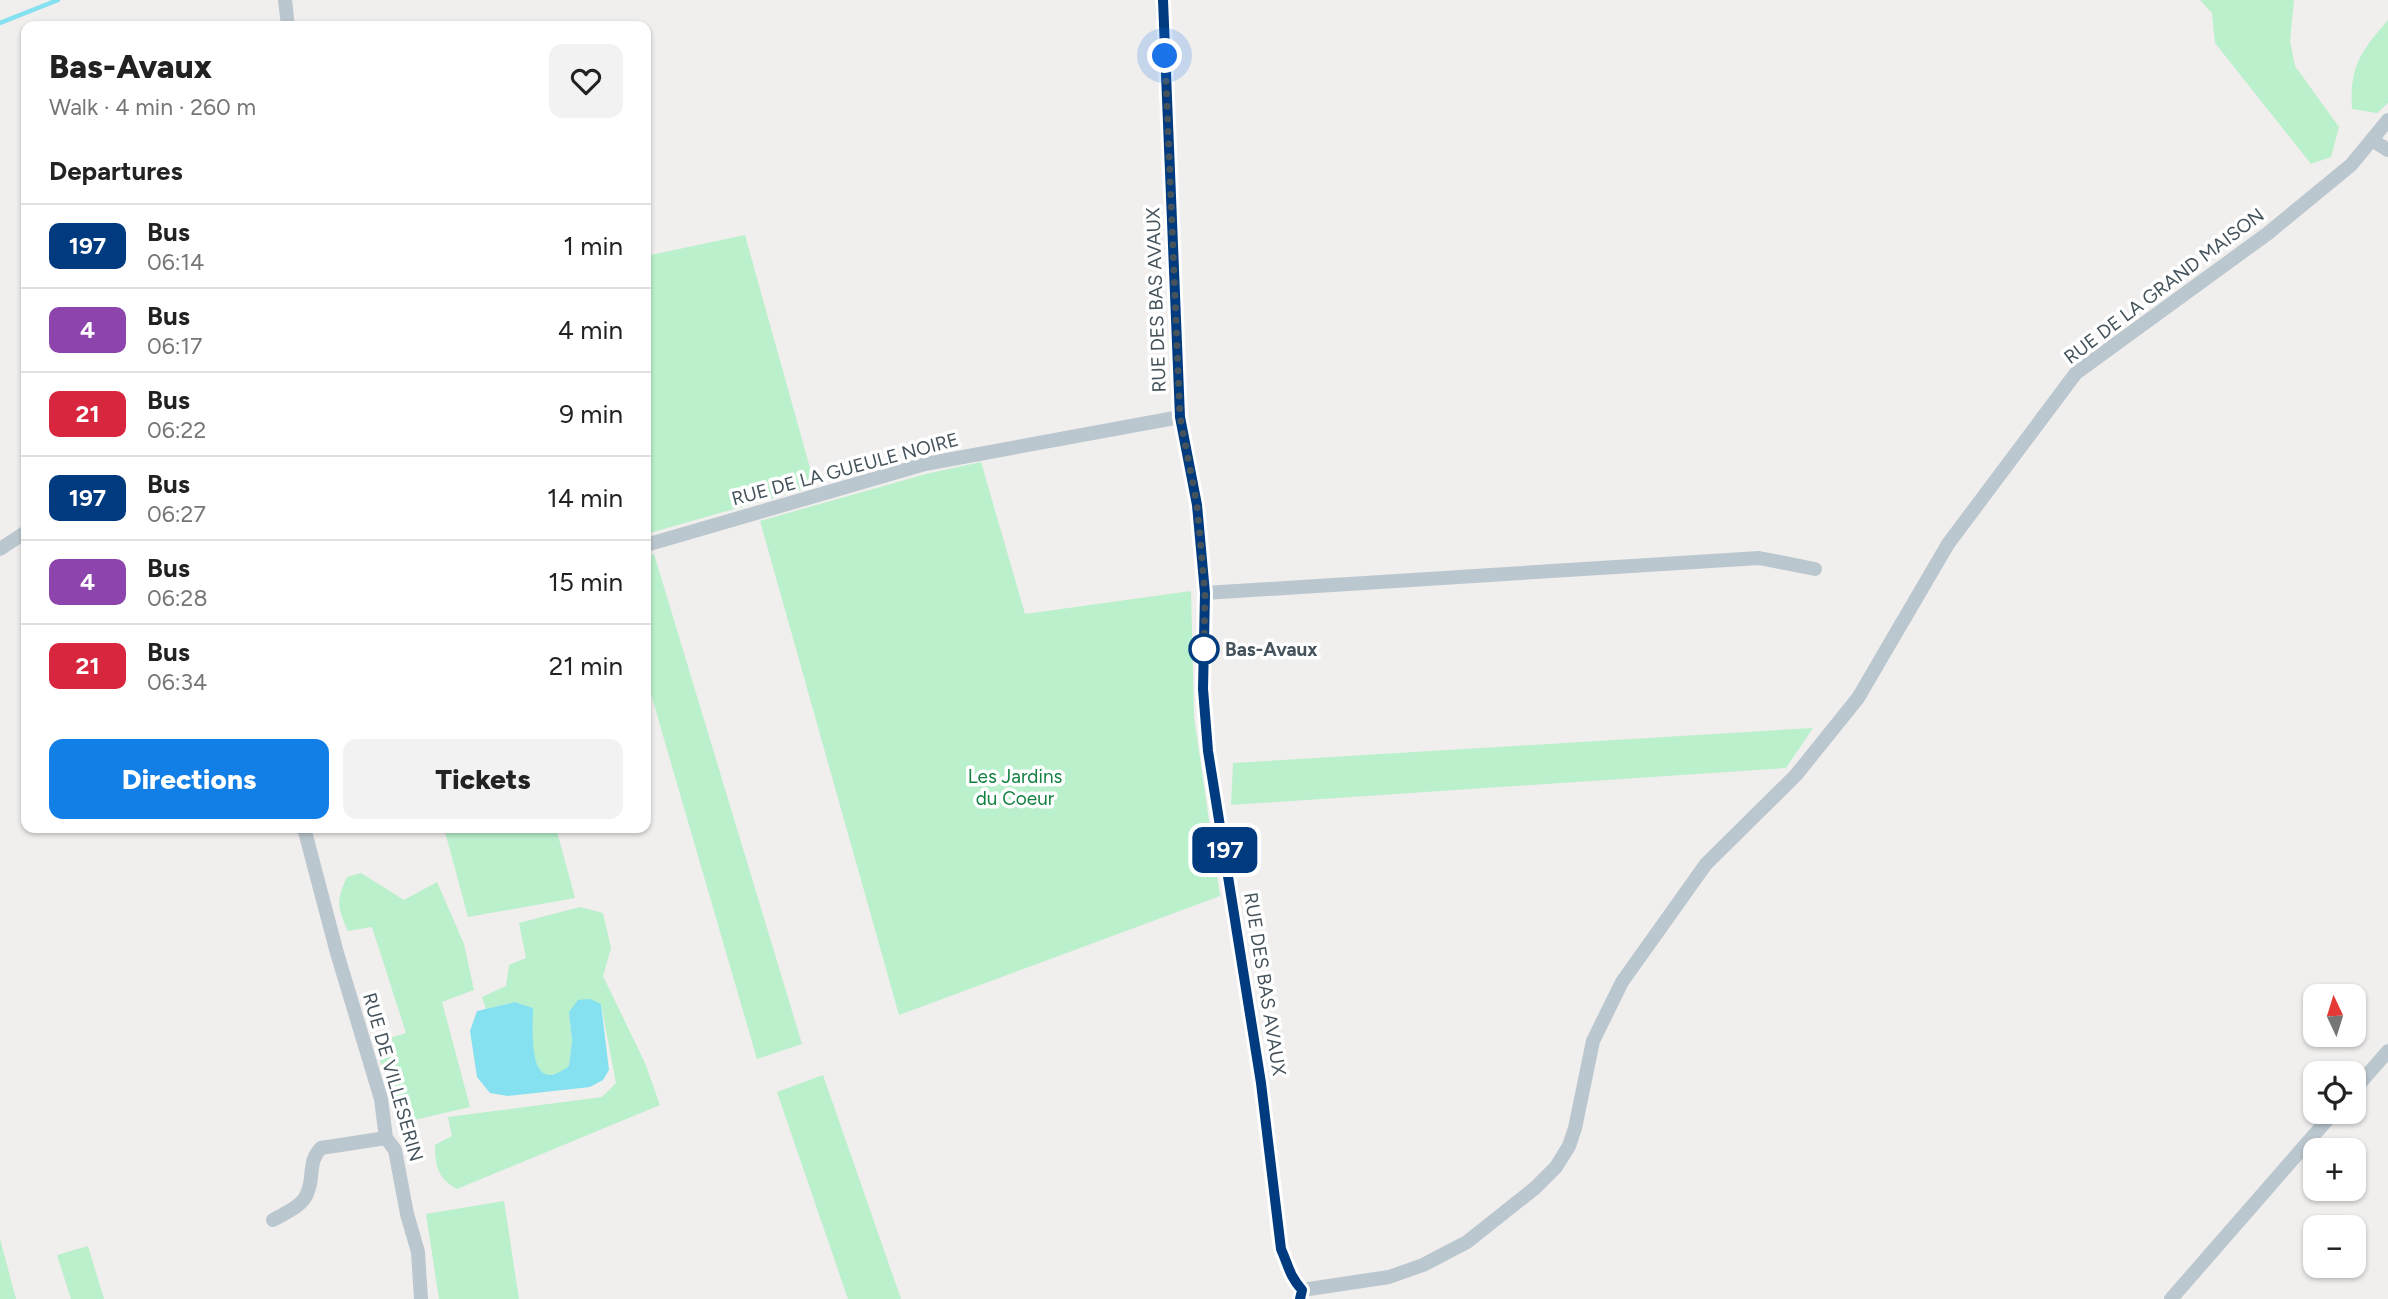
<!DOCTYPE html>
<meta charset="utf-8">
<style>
body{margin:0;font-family:Figtree,sans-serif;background:#f2f2f2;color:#222;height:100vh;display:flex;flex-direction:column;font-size:26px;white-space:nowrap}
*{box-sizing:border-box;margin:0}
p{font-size:23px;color:#767676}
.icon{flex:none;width:38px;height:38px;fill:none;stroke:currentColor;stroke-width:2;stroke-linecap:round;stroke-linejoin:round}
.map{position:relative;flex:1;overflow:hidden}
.details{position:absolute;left:21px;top:21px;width:630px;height:812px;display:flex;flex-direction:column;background:#fff;border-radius:14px;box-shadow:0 2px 5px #0004}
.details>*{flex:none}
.badge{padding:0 14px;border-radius:10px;font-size:24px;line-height:46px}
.needle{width:46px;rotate:356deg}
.controls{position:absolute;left:2303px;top:984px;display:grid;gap:14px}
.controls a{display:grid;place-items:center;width:63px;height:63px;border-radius:14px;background:#fff;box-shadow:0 2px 5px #0004;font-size:35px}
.you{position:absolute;width:35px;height:35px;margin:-18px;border:5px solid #fff;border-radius:50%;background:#1a73e8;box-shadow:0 0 0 10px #1a73e833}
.map>.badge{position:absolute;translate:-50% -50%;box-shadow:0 0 0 4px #fff}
h2{padding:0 28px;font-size:26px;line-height:63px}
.round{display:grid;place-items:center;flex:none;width:74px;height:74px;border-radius:14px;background:#f2f2f2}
.head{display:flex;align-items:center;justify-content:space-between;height:119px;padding:0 28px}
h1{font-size:33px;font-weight:800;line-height:52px}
.primary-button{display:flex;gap:14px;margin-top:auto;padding:14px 28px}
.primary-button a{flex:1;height:80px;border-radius:14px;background:#127fe7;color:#fff;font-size:28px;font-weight:800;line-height:80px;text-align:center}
.primary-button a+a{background:#f2f2f2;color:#222}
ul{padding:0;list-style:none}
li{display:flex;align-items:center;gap:21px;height:84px;padding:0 28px;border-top:2px solid #e0e0e0}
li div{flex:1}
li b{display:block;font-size:26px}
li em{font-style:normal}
li .badge{min-width:77px;font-weight:700;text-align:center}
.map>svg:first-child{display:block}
.green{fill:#baf0cb}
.water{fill:#85e1ef}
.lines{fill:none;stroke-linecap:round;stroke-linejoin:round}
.stream{stroke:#85e1ef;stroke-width:4.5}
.street{stroke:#bbc7ce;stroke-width:14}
.line-casing{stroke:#fff;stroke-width:16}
.line{stroke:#003b80;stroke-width:10}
.walk{stroke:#45535c;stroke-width:7;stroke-dasharray:0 12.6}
.stop-dot{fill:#fff;stroke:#003b80;stroke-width:3.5}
.labels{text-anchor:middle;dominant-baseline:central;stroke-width:7;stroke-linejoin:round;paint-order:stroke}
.street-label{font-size:19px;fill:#45535c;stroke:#fff}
.stop-label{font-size:19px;font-weight:bold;fill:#45535c;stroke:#fff;text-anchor:start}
.park-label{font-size:19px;fill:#138041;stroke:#fff}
</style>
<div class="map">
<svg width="2388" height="1299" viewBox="0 0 2388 1299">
<rect width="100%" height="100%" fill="#f1eeee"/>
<!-- green -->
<g class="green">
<path d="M2200,0H2294L2290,41L2295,66L2339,127L2331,157L2311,164L2215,43L2212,13Z"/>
<path d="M2388,20V103L2377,113L2352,109C2349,67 2361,51 2388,20Z"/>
<path d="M745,235L815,486L646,534V256Z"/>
<path d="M981,462L1025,614L1191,591L1194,717L1220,896L899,1015L760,521L926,474Z"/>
<path d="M654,554L802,1044L757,1059L646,677V558Z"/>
<path d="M1813,728L1786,768L1231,805L1233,763Z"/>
<path d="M444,828H556L575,898L468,917Z"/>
<path d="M361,873L404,900L437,882L464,944L474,990L442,1002L470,1107L401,1123L374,1043L406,1033L372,927L348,931C337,907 336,901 347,877Z"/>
<path d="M580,907L603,913L611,948L603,976L645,1063L660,1105L457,1189C438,1179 435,1166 435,1145L452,1136L448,1117L602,1097L616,1083L601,1004L569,1012L572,1041L569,1067C526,1098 533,1033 533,1008L515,1002L486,1009L482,997L506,986L509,965L526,958L519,923Z"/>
<path d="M823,1075L901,1299H848L777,1092Z"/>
<path d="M504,1201L519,1299H439L426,1214Z"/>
<path d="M0,1239L16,1299H0Z"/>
<path d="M88,1246L104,1299H71L57,1255Z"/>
</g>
<!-- water -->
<path class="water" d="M590,999L601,1004L609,1070L603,1080L590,1087L508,1096L490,1093L477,1077L470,1031L477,1011L515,1002L533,1008C533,1032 527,1099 569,1066L572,1041L569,1012L578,1000Z"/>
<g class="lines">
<!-- stream -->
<path class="stream" d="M0,23L58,0"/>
<!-- street -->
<g class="street">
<path d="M285,0L288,26"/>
<path d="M1162,0L1180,417L1197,505L1205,593L1203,689L1208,751L1261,1083L1281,1249C1289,1267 1289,1275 1302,1290"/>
<path d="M2372,140L2388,150"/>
<path d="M646,545L925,464L1180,417"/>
<path d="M0,549L26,532"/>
<path d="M1205,593L1759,558L1815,569"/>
<path d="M304,828L337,953L381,1099L386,1138L395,1150L407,1214L418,1252L421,1299"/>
<path d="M2354,1090L2388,1051"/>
<path d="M273,1220C285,1213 304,1206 308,1191C314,1176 308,1161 321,1148L386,1138"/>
<path d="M1302,1290L1389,1277L1423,1265L1467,1242L1535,1188L1556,1167L1569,1146L1575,1128L1593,1041L1622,982L1706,864L1796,775L1858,698L1948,544L2076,373L2267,234L2351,165L2388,120"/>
<path d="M2171,1299L2335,1111"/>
</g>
</g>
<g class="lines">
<defs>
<path id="line" d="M1163,0L1180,417L1197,505L1205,593L1203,689L1208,751L1261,1083L1281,1249C1289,1267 1289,1275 1302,1290L1300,1299"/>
</defs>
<!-- line casing -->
<use href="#line" class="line-casing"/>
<!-- line -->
<use href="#line" class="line"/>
<!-- walk -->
<path class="walk" d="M1165,56L1180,417L1197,505L1205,593L1204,649"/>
</g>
<!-- markers -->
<circle class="stop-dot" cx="1204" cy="649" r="14"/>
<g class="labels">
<!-- street labels -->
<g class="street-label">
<text transform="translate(2164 286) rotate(-37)">RUE DE LA GRAND MAISON</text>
<text transform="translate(1156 300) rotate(-92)">RUE DES BAS AVAUX</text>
<text transform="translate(845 469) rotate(-15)">RUE DE LA GUEULE NOIRE</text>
<text transform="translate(1265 984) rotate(81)">RUE DES BAS AVAUX</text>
<text transform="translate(393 1077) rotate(74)">RUE DE VILLESERIN</text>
</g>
<!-- stop labels -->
<g class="stop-label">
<text x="1225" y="649">Bas-Avaux</text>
</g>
<!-- park labels -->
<g class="park-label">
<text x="1015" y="776">Les Jardins<tspan x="1015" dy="22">du Coeur</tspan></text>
</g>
</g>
</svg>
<div class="controls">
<a><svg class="needle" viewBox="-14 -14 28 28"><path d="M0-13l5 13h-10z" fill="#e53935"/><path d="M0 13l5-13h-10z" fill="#767676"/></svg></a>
<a><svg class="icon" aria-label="locate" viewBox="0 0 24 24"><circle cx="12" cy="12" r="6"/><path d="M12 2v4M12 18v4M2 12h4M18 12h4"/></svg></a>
<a>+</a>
<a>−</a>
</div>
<div class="you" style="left:1165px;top:56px"></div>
<b class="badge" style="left:1225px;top:850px;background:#003b80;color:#fff">197</b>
<section class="details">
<div class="head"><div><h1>Bas-Avaux</h1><p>Walk · 4 min · 260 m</p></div><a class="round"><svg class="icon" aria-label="heart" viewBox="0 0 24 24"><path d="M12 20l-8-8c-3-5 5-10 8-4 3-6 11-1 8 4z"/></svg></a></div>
<h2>Departures</h2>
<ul>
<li><span class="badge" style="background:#003b80;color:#fff">197</span><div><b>Bus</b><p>06:14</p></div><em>1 min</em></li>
<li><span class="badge" style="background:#8e44ad;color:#fff">4</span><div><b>Bus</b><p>06:17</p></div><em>4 min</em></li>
<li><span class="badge" style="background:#d7263d;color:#fff">21</span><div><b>Bus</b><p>06:22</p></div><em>9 min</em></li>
<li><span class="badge" style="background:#003b80;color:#fff">197</span><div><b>Bus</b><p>06:27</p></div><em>14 min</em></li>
<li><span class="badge" style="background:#8e44ad;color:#fff">4</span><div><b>Bus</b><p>06:28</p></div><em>15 min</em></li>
<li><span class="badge" style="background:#d7263d;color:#fff">21</span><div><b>Bus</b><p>06:34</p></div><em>21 min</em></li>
</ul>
<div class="primary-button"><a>Directions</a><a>Tickets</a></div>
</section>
</div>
